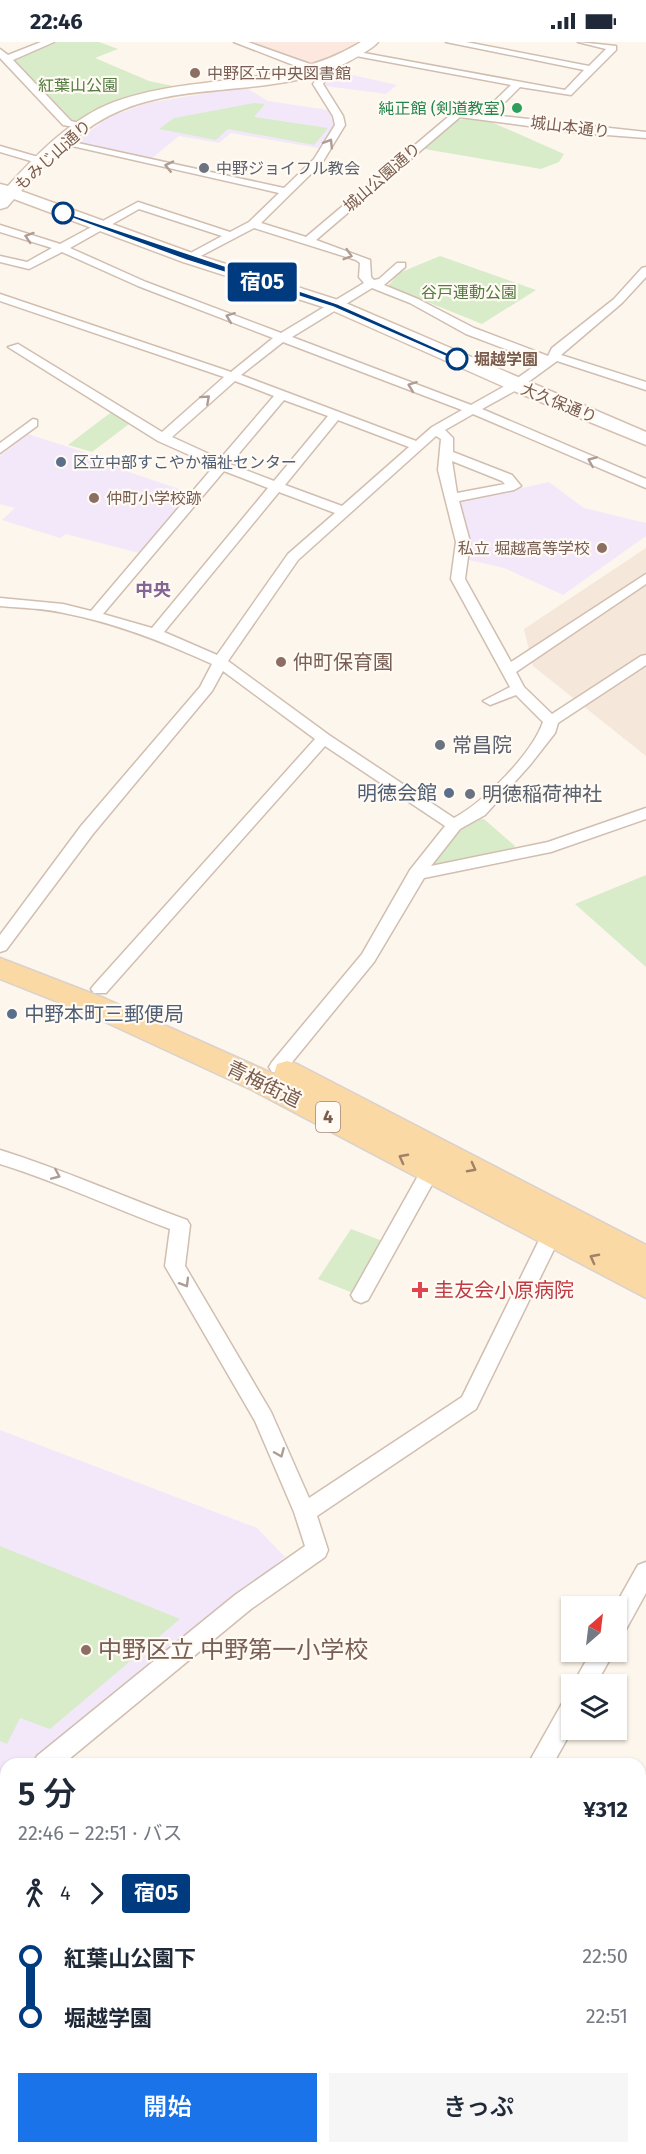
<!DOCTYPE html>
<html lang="ja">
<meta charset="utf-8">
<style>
body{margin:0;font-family:"Fira Sans","Noto Sans JP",sans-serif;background:#f6f6f7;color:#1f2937;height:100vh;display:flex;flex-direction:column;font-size:22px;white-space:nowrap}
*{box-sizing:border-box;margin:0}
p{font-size:20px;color:#747a83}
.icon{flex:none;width:33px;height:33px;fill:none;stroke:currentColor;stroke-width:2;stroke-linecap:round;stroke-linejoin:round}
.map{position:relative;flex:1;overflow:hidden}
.panel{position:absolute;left:0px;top:1716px;width:646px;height:396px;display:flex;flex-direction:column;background:#fff;border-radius:18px 18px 0 0;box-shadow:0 2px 4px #0004}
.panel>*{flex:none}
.badge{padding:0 12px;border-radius:4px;font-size:21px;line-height:39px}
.needle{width:39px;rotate:28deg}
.buttons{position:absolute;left:561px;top:1554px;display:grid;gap:12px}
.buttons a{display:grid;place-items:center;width:66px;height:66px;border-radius:0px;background:#fff;box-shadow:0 2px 4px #0004;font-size:30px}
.map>.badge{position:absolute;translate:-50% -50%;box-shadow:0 0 0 3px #fff}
.legs{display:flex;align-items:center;gap:9px;height:66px;padding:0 18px;font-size:20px}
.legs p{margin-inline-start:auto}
.head{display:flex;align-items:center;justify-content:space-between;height:102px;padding:0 18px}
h1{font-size:33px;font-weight:600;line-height:45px}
.cta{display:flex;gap:12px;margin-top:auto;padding:12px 18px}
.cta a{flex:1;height:69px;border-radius:0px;background:#1a73e8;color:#fff;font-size:24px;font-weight:600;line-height:69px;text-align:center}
.cta a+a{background:#f6f6f7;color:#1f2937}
ul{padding:0 18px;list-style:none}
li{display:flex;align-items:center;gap:21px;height:60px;font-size:22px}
li i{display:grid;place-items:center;width:9px;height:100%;margin:0 8px;background:currentColor}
li i::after{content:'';width:15px;height:15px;margin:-8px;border:4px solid;border-radius:50%;background:#fff}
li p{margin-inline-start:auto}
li:first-child i{background:linear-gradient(#0000 50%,currentColor 0)}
li:last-child i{background:linear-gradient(currentColor 50%,#0000 0)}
.status{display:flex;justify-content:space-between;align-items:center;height:42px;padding:0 30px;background:#fff;direction:ltr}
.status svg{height:16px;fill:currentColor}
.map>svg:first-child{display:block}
.residential{fill:#f5e8da}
.commercial{fill:#fde8e0}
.education{fill:#f3e8fa}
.green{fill:#d8ecc9}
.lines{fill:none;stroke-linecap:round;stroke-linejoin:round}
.street-casing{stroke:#d1beb0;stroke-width:3}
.secondary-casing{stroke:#d6c0b0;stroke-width:3}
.primary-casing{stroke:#dad1cd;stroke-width:3}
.street{fill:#fff;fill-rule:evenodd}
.secondary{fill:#fff;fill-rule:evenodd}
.primary{fill:#fbd9a5;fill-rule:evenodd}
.oneway{stroke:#af9d94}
.oneway2{stroke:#a18267}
.line-1{fill:#003b80;stroke:#fff;stroke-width:1.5}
.education-dot{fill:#8d6e63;stroke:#fffaf3;stroke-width:2}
.leisure-dot{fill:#2e9e5b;stroke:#fffaf3;stroke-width:2}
.worship-dot{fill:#6b7280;stroke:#fffaf3;stroke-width:2}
.stop-1-dot{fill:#fff;stroke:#003b80;stroke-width:3}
.service-dot{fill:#5c6f8a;stroke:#fffaf3;stroke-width:2}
.health-dot{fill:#e0444e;stroke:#fffaf3;stroke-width:2}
.labels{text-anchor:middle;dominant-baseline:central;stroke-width:4.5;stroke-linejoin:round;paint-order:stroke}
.far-education-label{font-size:16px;fill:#785e54;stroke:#fffaf3;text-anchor:start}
.far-park-label{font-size:16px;fill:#537a41;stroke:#fffaf3}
.far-leisure-label{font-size:16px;fill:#27864d;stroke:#fffaf3;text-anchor:end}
.far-street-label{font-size:16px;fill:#7a5c4d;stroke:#fffaf3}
.far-worship-label{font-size:16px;fill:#5b616d;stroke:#fffaf3;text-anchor:start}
.far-stop-label{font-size:16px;font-weight:bold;fill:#7a5c4d;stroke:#fffaf3;text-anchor:start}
.far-service-label{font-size:16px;fill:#4e5e75;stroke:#fffaf3;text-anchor:start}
.far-quarter-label{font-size:18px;font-weight:bold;fill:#846695;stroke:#fffaf3}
.shield{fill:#fffaf3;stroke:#a28b7f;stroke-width:1.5}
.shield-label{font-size:18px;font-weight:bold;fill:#7a5c4d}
.education-label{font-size:20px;fill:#785e54;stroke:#fffaf3;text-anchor:start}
.worship-label{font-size:20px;fill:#5b616d;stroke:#fffaf3;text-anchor:start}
.service-label{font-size:20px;fill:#4e5e75;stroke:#fffaf3;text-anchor:end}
.street-label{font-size:20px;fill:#7a5c4d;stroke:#fffaf3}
.health-label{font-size:20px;fill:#be3a42;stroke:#fffaf3;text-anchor:start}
.near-education-label{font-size:24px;fill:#785e54;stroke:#fffaf3;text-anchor:start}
</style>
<div class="status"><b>22:46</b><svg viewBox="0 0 49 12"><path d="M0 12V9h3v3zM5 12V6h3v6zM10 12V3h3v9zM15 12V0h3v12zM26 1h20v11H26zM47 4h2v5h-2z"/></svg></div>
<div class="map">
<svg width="646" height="2112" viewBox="0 0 646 2112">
<rect width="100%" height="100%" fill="#fdf6ec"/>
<!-- residential -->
<path class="residential" d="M646,506V714L533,624L524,587Z"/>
<!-- commercial -->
<path class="commercial" d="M248,0H358L344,11L313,22Z"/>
<!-- education -->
<g class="education">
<path d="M335,29L397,43L386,52L325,44L323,39Z"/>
<path d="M245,45L268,59L328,68L336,83L318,106L231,91L219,101L179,94L151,117L75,100L109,75L147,61Z"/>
<path d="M28,392L128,424L123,428L191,451L143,510L139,511L66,492L60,496L2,478L15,466L0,462V414Z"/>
<path d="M549,440L584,466L646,481V494L563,553L504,526L469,518V501L459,460Z"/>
<path d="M0,1388L257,1486L285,1515L31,1722H6V1743L0,1748Z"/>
</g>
<!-- green -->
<g class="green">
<path d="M53,0H99L118,7L95,16L149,39L188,47L132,57L81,82H70L13,18Z"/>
<path d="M254,61L265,62L254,75L328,86L314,103L228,87L216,98L159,87L174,76Z"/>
<path d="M480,75L564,112L559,120L541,127L419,106L449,79Z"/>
<path d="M440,214L536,248L482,282L388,244L399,231Z"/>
<path d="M114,368L133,379L92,410L68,403Z"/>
<path d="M477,777H484L515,804L512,809L435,825L429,820L463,784Z"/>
<path d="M646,833V925L575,862Z"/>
<path d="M351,1187L385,1200L353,1251L318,1237Z"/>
<path d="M0,1504L180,1577L50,1687L20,1676L7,1702L0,1699Z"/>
</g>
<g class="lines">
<defs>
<g id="street">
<path d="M41,0H54L13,18L71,79L86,83V87L63,83L0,16V7L8,13Z"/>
<path d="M234,0H248L324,27L329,33L323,42L343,74L345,83L322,121L261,181L306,195L454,70L481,72L511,43L356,14L353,13V9L565,48L584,28L446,0H466L589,24L606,7L578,0L616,4V8L571,53L520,45L492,73L646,90V96L581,91L460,75L316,198L370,218L371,235L374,238L379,237L397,221H405V225L384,243L418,257L474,286L548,314L552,306L614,257L642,226L646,225V235L622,261L561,313L646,340V348L557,319L520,346L482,367L646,437V446L473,372L445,388L453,396V410L512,433L521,444L514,448L459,459L470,500L465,537L511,620L646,532V542L516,630L524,645L552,672L641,614L646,613V623L558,681L555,691L530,723L485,773L460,787L431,824L548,800L646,766V777L551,810L424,836L374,920L284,1030H272L269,1025L272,1020L362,912L410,828L445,784L325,704L106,951H94L91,947L94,943L315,697L223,629L212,649L93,792L6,908L0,910V893L81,784L200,645L212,622C164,600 116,581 64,571C43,566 21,566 0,564V556L63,562L91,569L214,424L158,399L8,305L18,302L162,390L224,335L0,259V252L231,330L273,296L138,244L62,210L29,227L0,220V214L27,220L52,206L0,190V183L60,202L138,160L230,190L249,180L279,151L59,101L64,98L284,146L314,117L335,83L333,74L313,42L319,33ZM139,167L222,194L185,214V218H193L254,186L356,218L360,221L359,235L364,241L281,291L146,240L70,206ZM372,246L410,261L466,292L540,320L512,340L471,363L292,295ZM283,300L462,368L432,385L416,399L241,333ZM235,339L274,354L220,417L172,395ZM284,358L328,374L274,439L230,422ZM338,378L409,405L342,464L285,443ZM436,394L441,397L438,428L456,500L451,537L510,645L483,659L490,663L516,653L543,680C532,712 484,760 454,776L329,693L228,619L298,518ZM452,419L502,439L505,442L457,451ZM224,429L268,446L152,586L103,572ZM279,450L335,471L288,512L217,613L164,590Z"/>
<path d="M0,104L45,117L46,119L41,122L0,110Z"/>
<path d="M33,377L37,378V384L0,411V401Z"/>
<path d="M0,1108C64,1128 124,1155 187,1178L190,1183L185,1224L271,1370L309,1456L462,1355L544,1188L551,1186L558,1188L561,1193L476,1367L317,1474L328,1508L325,1515L251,1567L63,1722H33L37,1714L235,1553L305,1504L294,1470L255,1379L165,1224L170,1187C113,1166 58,1140 0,1122Z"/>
<path d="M430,1123L437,1125L439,1130L368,1258L361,1261L354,1258L351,1253L354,1248L423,1125Z"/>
<path d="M646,1520V1551L624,1591L616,1594L615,1564L638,1523Z"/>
<path d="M591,1610H614L596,1642H573Z"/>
<path d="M572,1656V1688L553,1722H528L564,1658Z"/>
<path d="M6,1743V1768L0,1770V1745Z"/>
<path d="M0,1860L6,1862V1893L0,1891Z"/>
<path d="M640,1991L646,1994V2020L640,2018Z"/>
<path d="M171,2106H200L202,2112H173Z"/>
<path d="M310,2106H338L336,2112H308Z"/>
<path d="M489,2106H517L515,2112H487Z"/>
</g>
<path id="secondary" d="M361,0H378C373,6 366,9 360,13C289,58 199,37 124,67C83,83 50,117 21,149L195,212L341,259L646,390V403L509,347L329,267L183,220L14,157L7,165L0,167V142L8,144C38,111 72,76 114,60C197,30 283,48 361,0Z"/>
<path id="primary" d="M0,916L106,957L274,1032L277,1022L287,1019L297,1022L646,1203V1256L252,1048L86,971L0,937Z"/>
</defs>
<!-- street casing -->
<use href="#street" class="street-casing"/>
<!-- secondary casing -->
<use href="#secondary" class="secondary-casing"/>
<!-- primary casing -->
<use href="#primary" class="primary-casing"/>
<!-- street -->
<use href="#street" class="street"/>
<!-- secondary -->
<use href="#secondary" class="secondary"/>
<!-- primary -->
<use href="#primary" class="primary"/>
</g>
<!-- one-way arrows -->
<defs><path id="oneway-chevron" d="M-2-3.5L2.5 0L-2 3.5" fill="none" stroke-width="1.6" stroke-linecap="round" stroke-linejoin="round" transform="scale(1.5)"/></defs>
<g class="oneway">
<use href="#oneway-chevron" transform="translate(329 101) rotate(-58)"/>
<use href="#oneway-chevron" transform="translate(169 124) rotate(-167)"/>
<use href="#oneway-chevron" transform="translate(29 195) rotate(-162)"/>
<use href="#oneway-chevron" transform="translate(348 213) rotate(17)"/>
<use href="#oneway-chevron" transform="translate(230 275) rotate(-159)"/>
<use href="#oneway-chevron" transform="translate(412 344) rotate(-159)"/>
<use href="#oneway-chevron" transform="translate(206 357) rotate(-42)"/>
<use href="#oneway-chevron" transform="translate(592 419) rotate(-157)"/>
<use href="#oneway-chevron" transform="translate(56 1133) rotate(23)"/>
<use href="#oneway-chevron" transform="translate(185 1241) rotate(59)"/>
<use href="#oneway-chevron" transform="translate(280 1411) rotate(67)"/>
</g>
<g class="oneway2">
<use href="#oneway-chevron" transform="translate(403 1116) rotate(-152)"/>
<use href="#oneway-chevron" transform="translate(472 1126) rotate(28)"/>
<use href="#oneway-chevron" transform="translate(594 1216) rotate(-152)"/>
</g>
<!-- line-1 -->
<path class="line-1" d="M61,169L338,262L461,317L454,318L333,265L186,218L61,172Z"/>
<!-- markers -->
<g class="education-dot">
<circle cx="195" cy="31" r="6"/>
<circle cx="94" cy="456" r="6"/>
<circle cx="602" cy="506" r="6"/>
<circle cx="281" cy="620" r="6"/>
<circle cx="86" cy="1608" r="6"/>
</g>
<circle class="leisure-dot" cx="517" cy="66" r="6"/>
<g class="worship-dot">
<circle cx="204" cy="126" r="6"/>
<circle cx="440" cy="703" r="6"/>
<circle cx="470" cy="752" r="6"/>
</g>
<g class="stop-1-dot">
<circle cx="63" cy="171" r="10"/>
<circle cx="457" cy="317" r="10"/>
</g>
<g class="service-dot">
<circle cx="61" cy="420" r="6"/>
<circle cx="449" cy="751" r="6"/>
<circle cx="12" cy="972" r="6"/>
</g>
<path class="health-dot" d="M417 1239h6v6h6v6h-6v6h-6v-6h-6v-6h6z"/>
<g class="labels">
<!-- far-education labels -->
<g class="far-education-label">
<text x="207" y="31">中野区立中央図書館</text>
<text x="106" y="456">仲町小学校跡</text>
<text x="590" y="506" text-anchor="end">私立 堀越高等学校</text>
</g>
<!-- far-park labels -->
<g class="far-park-label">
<text x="78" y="43">紅葉山公園</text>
<text x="469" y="250">谷戸運動公園</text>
</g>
<!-- far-leisure labels -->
<g class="far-leisure-label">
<text x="505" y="66">純正館 (剣道教室)</text>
</g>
<!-- far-street labels -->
<g class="far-street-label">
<text transform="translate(570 85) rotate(7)">城山本通り</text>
<text transform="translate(53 113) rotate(-42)">もみじ山通り</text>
<text transform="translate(382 135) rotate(-41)">城山公園通り</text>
<text transform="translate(559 361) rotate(22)">大久保通り</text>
</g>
<!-- far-worship labels -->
<g class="far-worship-label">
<text x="216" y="126">中野ジョイフル教会</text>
</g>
<!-- far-stop labels -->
<g class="far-stop-label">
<text x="474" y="317">堀越学園</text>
</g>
<!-- far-service labels -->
<g class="far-service-label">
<text x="73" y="420">区立中部すこやか福祉センター</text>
</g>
<!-- far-quarter labels -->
<g class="far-quarter-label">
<text x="153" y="548">中央</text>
</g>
<!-- shield labels -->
<rect class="shield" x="316" y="1060" width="24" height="30" rx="4.5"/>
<g class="shield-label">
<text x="328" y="1075">4</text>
</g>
<!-- education labels -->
<g class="education-label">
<text x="293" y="620">仲町保育園</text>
</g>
<!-- worship labels -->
<g class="worship-label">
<text x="452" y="703">常昌院</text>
<text x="482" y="752">明徳稲荷神社</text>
</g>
<!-- service labels -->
<g class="service-label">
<text x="437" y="751">明徳会館</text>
<text x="24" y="972" text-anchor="start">中野本町三郵便局</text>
</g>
<!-- street labels -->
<g class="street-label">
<text transform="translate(264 1042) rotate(26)">青梅街道</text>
</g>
<!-- health labels -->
<g class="health-label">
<text x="434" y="1248">圭友会小原病院</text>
</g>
<!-- near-education labels -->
<g class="near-education-label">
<text x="98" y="1608">中野区立 中野第一小学校</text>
</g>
</g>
</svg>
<div class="buttons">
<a><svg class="needle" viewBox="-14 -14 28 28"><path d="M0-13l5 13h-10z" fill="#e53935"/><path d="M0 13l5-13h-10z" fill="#747a83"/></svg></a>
<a><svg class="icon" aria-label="layers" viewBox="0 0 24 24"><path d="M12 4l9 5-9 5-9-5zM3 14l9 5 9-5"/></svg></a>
</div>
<b class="badge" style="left:262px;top:240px;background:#003b80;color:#fff">宿05</b>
<section class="panel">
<div class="head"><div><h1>5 分</h1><p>22:46 – 22:51 · バス</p></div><b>¥312</b></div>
<div class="legs"><svg class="icon" aria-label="walk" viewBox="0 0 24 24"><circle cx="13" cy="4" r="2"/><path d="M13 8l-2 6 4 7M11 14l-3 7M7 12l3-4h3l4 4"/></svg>4<svg class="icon" aria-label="forward" viewBox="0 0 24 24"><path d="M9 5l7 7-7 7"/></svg><b class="badge" style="background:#003b80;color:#fff">宿05</b></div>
<ul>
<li><i style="color:#003b80"></i><b>紅葉山公園下</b><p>22:50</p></li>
<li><i style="color:#003b80"></i><b>堀越学園</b><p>22:51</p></li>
</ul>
<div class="cta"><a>開始</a><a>きっぷ</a></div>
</section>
</div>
